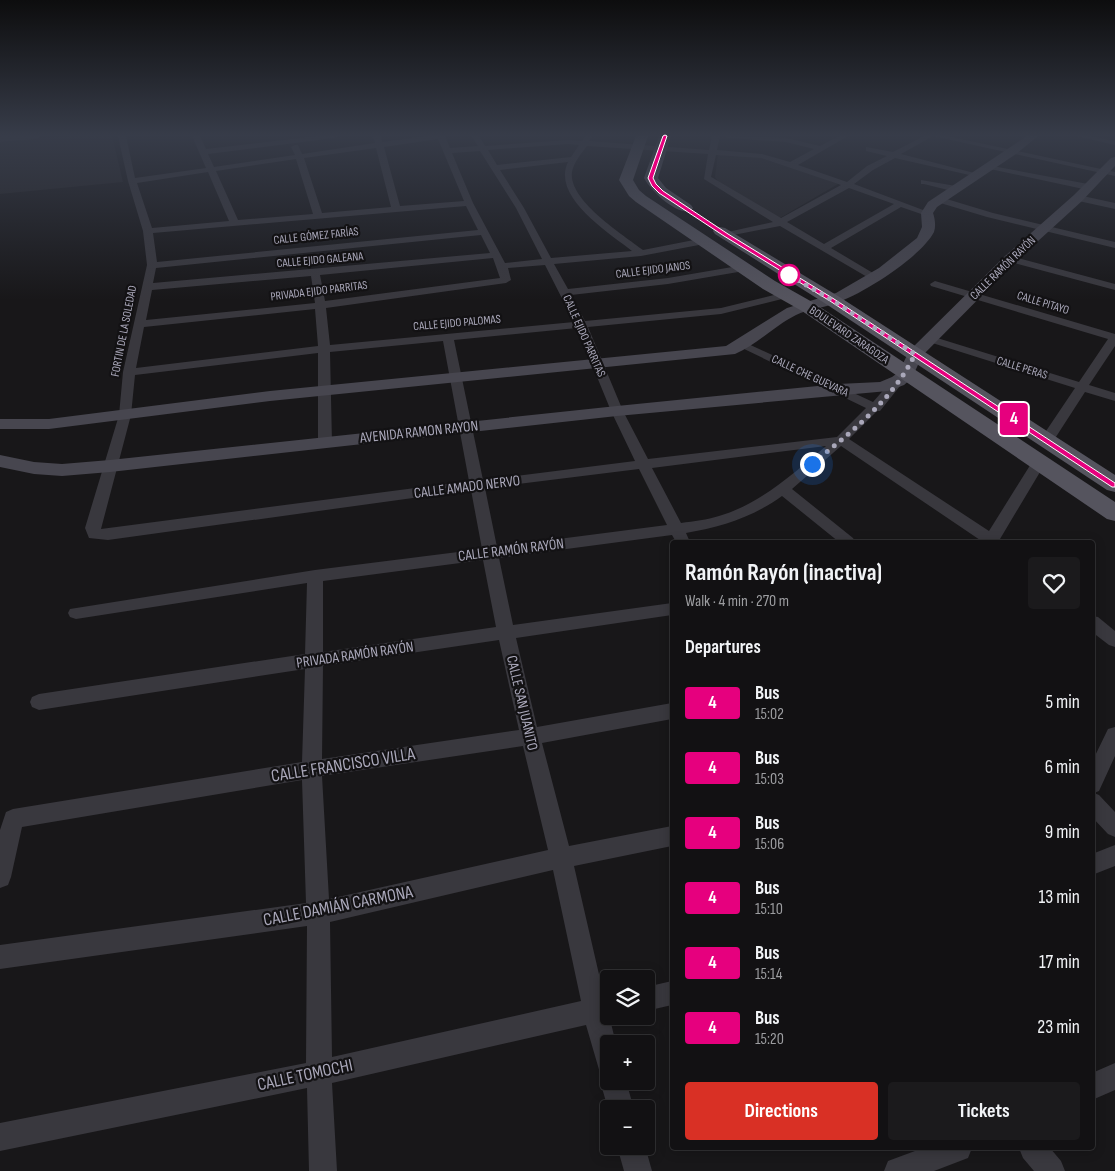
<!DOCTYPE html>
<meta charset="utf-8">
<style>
body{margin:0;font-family:"Sofia Sans Condensed",sans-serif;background:#1b1a1c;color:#f1f3f6;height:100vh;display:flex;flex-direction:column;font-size:19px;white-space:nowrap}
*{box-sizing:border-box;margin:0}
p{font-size:16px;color:#9c9da0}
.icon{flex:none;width:28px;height:28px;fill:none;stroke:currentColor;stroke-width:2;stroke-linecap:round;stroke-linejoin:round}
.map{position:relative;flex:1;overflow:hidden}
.side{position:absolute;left:670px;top:540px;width:425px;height:610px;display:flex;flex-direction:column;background:#121113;border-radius:5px;box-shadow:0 2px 12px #0003,0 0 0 1px #313133}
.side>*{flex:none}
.badge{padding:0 10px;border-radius:4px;font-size:18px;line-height:32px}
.controls{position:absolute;left:600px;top:970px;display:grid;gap:10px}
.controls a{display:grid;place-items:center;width:55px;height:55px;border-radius:5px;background:#121113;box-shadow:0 2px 12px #0003,0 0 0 1px #313133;font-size:25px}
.you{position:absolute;width:25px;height:25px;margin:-12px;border:4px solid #fff;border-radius:50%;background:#1a73e8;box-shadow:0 0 0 8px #1a73e833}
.map>.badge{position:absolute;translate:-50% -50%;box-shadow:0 0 0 2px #fff}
h2{padding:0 15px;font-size:19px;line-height:45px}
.round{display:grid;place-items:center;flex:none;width:52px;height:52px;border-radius:5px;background:#1b1a1c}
.summary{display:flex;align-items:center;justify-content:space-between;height:85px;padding:0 15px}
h1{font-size:24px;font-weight:700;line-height:38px}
.cta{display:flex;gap:10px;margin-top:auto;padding:10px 15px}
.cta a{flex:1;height:58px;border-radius:5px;background:#d93025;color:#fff;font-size:20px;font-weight:700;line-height:58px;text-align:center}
.cta a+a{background:#1b1a1c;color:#f1f3f6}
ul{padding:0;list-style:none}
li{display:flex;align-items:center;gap:15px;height:65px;padding:0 15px}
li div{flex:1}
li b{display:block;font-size:19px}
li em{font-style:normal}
li .badge{min-width:55px;font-weight:700;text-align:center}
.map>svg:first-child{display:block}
.built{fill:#242326}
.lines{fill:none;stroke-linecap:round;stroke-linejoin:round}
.minor{fill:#39383e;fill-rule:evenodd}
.tertiary{fill:#39383e;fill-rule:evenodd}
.secondary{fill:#47464f;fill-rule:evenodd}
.primary{fill:#55545e;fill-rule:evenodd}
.line{fill:#e6007e;stroke:#fff}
.walk{stroke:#aaa8ba;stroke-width:5;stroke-dasharray:0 9}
.stop-dot{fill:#fff;stroke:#e6007e;stroke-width:2.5}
.labels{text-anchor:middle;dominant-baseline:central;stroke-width:4.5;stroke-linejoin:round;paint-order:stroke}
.far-street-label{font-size:12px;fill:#aaa8ba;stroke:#131214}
.street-label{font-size:15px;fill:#aaa8ba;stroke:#131214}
.near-street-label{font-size:18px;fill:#aaa8ba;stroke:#131214}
</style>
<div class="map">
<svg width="1115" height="1171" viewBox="0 0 1115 1171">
<rect width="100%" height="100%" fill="#181719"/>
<!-- built -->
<g class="built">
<path d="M69,136H112L123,182L0,194V142Z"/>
<path d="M718,154L765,157L838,184L780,218L719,183L715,177Z"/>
</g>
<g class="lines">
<!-- minor -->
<g class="minor">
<path d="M118,136H126L135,178L206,168L192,136H200L206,149L317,136H338L334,138L208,154L214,167L295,155L291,147L295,145H298L302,154L375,143L373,136H381L382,142L427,136H445L450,148L478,146L471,136H479L485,146L568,140L582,141L585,136H593L589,141L709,150L712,136H720L717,150L762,154L790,162L814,149L786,142L729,138L725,136L786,138L820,146L839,136H848L798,165L847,182L867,166L887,156L866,151V147L893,152L924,136H933L901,154L982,175L978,177L895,158L873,170L854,184L931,213L927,216L901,207L831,248L878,276V280L874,281L780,226L723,237V233L773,222L704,179L708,154L587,146C581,154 574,162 572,172C568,200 622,234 643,250L704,238L709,241L704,244L641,256L554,264L568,289L668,278L744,265L749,268L744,271L668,284L571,295L585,321L721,308L786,292L791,295L790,297L721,314L588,327L623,411L648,459L837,437L866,408L740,347L738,345L744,342L873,402L894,378H902L904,381L880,411H877L849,439L989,531L1034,459H1044L1046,462L1000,539L1001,542H983L841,446L792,489L853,538L855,542H839L782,496C753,517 721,527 686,533L690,542H676L672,535L499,558L513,625L672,603V615L516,638L537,727L672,703V719L542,743L569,846L672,826V846L574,866L604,996L609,995V1016H616L610,1019L616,1044H609V1081H626L634,1109H609V1112L600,1081L603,1074L600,1073L586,1025L332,1083L337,1171H309L307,1088L0,1151V1123L306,1063L307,926L0,969V945L306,903L302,780L22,827L11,877L8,885L0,888V830L6,812L13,809L302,762L305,669L39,710L32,707L30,702L32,697L39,694L305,654L307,583L76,619L70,617L68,613L70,609L315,570L482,549L471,490L108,540L89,538L85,528L119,415L123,372L147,265L143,231L128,181ZM438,139L464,201L400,206L384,147ZM568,144L579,145L571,157L497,165L488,150ZM376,148L391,207L322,213L304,158ZM480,151L516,208L542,259L505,263L473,203L452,153ZM716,155L761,158L841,185L781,218L713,178L711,177ZM296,159L313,214L238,220L216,171ZM568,162C551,197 609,233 632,251L551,258L524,208L500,170ZM208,172L229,221L152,228L137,183ZM849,188L894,204L824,244L787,222ZM466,206L478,230L157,262L153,233ZM481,235L490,253L153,283L156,268ZM493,258L500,278L325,301L320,275ZM545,265L574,322L330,345L326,308L506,283L511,280L508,268ZM311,276L315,303L146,320L152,290ZM315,309L318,346L136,368L144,327ZM577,328L611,411L635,461L483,480L454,340ZM443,341L469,481L101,529L131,415L135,375L318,353V443L325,447L332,443L330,352ZM826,446C794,473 760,504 719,516C707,520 694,521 681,523L652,468ZM639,469L667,525L497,547L485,488ZM483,560L496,627L323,652V581ZM499,640L519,730L322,759L323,666ZM523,746L548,850L329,899L322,776ZM553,870L581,1001L332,1057L330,922Z"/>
<path d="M933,136H947L1115,172V176Z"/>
<path d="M1076,136H1090L1115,141V145Z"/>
<path d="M987,165L1088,184L1092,187L1088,190L990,169L986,167Z"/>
<path d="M921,180L956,186L960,189L956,192L924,184H921Z"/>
<path d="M940,197L993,213L1115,242V248L987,217L937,202V198Z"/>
<path d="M1010,256L1115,284V290L1007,261L1005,259Z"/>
<path d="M935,281L1115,334V346L1089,385L1115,393V401L1085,392L1052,443H1042L1040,440L1075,388L926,341L924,339L930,336L934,337L1079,382L1108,339L931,286L930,284Z"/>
<path d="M1092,616L1098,617L1115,631V647L1109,645L1092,632Z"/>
<path d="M1115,727V756L1099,791L1094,793L1099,795L1115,812V837L1108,834L1092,817V762L1108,729Z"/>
<path d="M1115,845V866L1092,875V854Z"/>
<path d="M672,981V1005L646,1011V987Z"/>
<path d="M1115,1063V1090L1092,1100V1073Z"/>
<path d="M617,1146H645L652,1171H624Z"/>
<path d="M923,1148H972L968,1158L934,1171H884L888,1161Z"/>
<path d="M1019,1148H1050L1061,1161L1065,1171H1034L1023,1158Z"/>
</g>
<!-- tertiary -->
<g class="tertiary">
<path d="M0,136H41L36,139L0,142Z"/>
<path d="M1078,195L1115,203V209L1074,200L1073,198L1074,196Z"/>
</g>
<!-- secondary -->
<g class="secondary">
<path d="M1027,136H1038L1016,154L937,207L933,213C935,219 936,226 934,232C921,257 863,294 836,303C823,308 808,309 796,315C774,326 757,345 735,354L270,401L49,429H0V419H49L270,391L726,346L787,308L836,293L879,268L917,238L922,227L921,213L928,202Z"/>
<path d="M1115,157V166L1082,201L1015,262L922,356L912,378L904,385L888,391L617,416L110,472L62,476L34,474L0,467V455L34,462L62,464L110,460L617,406L838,384L880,382L892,377L899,372L909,351L1005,256L1074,195L1111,158Z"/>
</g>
<!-- primary -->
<g class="primary">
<path d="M636,136H648L633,180L639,190L646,196L775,281L814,303L1115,502V521L1107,519L802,311L763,289L636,202L629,196L619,180Z"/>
<path d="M659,136H671L658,178L666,188L691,205L693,208L691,211C676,215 651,191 644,178Z"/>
<path d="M720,227L725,228L838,296L1115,475V492L1107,490L826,304L715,234L713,231L715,228Z"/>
</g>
</g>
<!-- sky -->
<linearGradient id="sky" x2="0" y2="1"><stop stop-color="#0d0d0e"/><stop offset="0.45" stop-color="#373c49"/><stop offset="1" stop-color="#373c49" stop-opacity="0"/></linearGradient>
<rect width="1115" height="300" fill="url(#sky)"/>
<!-- line -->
<path class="line" d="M665,135L667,136L653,178L656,184L663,191L728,234L834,299L1115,483V487H1112L830,301L724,236L659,193L652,186L648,178L663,136Z"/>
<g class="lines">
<!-- walk -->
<path class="walk" d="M789,275L782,271L832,300L915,354C894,399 850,433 812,464"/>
</g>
<!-- markers -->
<circle class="stop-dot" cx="789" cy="275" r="10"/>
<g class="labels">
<!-- far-street labels -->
<g class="far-street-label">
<text transform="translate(316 236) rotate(-6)">CALLE GÓMEZ FARÍAS</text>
<text transform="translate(320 260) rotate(-5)">CALLE EJIDO GALEANA</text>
<text transform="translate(1003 268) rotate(-44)">CALLE RAMÓN RAYÓN</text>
<text transform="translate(653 270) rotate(-7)">CALLE EJIDO JANOS</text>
<text transform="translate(319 291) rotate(-7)">PRIVADA EJIDO PARRITAS</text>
<text transform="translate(1043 303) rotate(17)">CALLE PITAYO</text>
<text transform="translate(457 323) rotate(-5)">CALLE EJIDO PALOMAS</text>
<text transform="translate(124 331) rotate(-79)">FORTIN DE LA SOLEDAD</text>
<text transform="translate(849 335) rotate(34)">BOULEVARD ZARAGOZA</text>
<text transform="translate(584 336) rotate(66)">CALLE EJIDO PARRITAS</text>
<text transform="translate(1022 368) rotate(17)">CALLE PERAS</text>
<text transform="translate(810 376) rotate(25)">CALLE CHE GUEVARA</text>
</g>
<!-- street labels -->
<g class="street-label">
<text transform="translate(419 432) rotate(-6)">AVENIDA RAMON RAYON</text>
<text transform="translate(467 487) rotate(-7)">CALLE AMADO NERVO</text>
<text transform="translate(511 550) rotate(-7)">CALLE RAMÓN RAYÓN</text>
<text transform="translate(355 655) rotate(-8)">PRIVADA RAMÓN RAYÓN</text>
<text transform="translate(522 703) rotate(77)">CALLE SAN JUANITO</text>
</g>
<!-- near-street labels -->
<g class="near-street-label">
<text transform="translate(343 765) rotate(-9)">CALLE FRANCISCO VILLA</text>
<text transform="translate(338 906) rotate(-11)">CALLE DAMIÁN CARMONA</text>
<text transform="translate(305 1075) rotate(-12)">CALLE TOMOCHI</text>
</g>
</g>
</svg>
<div class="controls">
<a><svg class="icon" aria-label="layers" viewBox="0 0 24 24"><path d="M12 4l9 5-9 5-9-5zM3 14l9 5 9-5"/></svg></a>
<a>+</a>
<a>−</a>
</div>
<div class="you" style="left:812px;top:464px"></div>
<b class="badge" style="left:1014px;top:419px;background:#e6007e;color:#fff">4</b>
<section class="side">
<div class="summary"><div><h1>Ramón Rayón (inactiva)</h1><p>Walk · 4 min · 270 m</p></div><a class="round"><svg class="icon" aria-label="heart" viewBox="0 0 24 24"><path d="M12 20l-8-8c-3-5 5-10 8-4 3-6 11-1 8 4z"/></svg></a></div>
<h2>Departures</h2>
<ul>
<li><span class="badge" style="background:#e6007e;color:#fff">4</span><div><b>Bus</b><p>15:02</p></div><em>5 min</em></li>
<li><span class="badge" style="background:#e6007e;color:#fff">4</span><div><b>Bus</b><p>15:03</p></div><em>6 min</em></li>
<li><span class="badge" style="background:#e6007e;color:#fff">4</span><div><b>Bus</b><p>15:06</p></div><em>9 min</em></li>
<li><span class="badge" style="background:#e6007e;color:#fff">4</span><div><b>Bus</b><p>15:10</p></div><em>13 min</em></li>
<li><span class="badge" style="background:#e6007e;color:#fff">4</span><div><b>Bus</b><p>15:14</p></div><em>17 min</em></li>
<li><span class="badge" style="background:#e6007e;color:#fff">4</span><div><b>Bus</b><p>15:20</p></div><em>23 min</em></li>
</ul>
<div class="cta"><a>Directions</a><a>Tickets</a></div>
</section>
</div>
